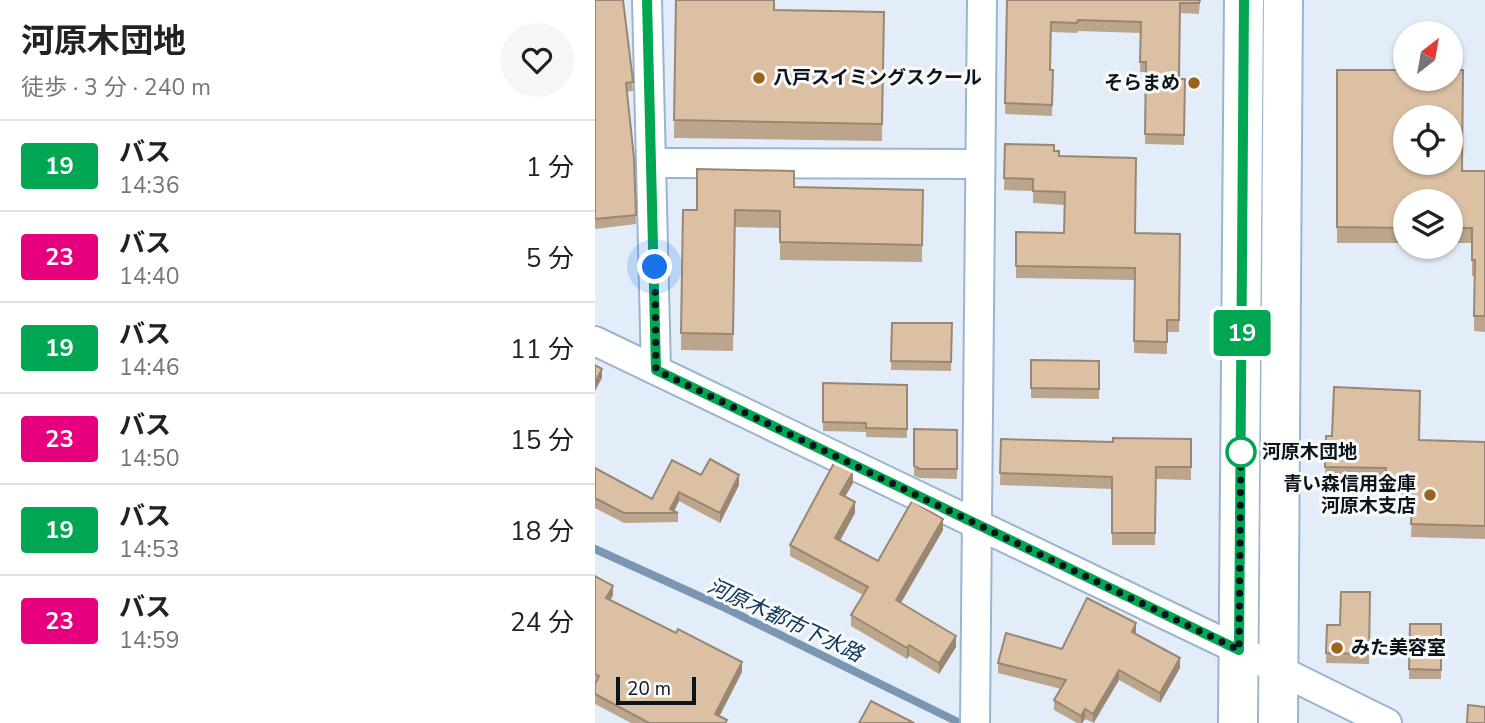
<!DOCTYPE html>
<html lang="ja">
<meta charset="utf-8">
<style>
body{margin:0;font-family:"Nunito Sans","Noto Sans JP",sans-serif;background:#f6f6f6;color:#222;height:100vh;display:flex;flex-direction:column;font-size:26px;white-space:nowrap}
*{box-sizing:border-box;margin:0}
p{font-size:23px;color:#767676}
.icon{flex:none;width:38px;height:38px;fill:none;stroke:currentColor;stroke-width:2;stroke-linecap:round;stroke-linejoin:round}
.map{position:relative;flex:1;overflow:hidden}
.side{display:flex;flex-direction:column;background:#fff;width:595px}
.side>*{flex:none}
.badge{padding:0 14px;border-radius:5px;font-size:24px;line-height:46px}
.needle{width:46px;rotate:31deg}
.buttons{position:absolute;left:798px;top:21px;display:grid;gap:14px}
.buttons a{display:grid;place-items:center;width:70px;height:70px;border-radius:50%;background:#fff;box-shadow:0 2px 5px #0004;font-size:35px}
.scale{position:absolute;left:21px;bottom:18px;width:80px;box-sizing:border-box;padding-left:7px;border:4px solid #0a141d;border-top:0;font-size:19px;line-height:24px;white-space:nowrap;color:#0a141d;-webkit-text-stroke:5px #f9f9f9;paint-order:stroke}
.you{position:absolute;width:35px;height:35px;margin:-18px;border:5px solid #fff;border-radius:50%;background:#1a73e8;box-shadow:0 0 0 10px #1a73e833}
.map>.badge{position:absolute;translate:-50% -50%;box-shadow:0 0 0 4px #fff}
.round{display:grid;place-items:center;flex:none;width:74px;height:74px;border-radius:37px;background:#f6f6f6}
.overview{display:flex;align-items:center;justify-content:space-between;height:119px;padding:0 21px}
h1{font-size:33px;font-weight:700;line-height:52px}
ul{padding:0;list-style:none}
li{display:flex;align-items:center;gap:21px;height:91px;padding:0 21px;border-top:2px solid #e0e0e0}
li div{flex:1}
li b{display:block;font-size:26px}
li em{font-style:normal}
li .badge{min-width:77px;font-weight:700;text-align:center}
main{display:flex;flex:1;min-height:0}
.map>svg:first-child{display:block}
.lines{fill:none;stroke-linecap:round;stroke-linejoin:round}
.stream{stroke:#7b96b3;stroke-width:8}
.street-casing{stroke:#9bb5d0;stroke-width:32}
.secondary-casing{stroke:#9bb5d0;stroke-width:42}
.street{stroke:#fff;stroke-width:28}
.secondary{stroke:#fff;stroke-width:38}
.wall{fill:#bca58d}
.shaded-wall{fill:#998673}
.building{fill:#dbc0a4;stroke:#998673;stroke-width:2;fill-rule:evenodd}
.line-casing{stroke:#fff;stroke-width:16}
.line{stroke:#00a651;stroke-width:10}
.walk{stroke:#0a141d;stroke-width:7;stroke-dasharray:0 12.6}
.poi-dot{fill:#9a641c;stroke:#f9f9f9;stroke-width:2.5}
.stop-dot{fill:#fff;stroke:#00a651;stroke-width:3.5}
.labels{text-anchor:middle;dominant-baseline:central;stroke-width:6;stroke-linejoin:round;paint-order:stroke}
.poi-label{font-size:19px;font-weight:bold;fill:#0a141d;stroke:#f9f9f9;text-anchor:start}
.stop-label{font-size:19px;font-weight:bold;fill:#0a141d;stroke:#f9f9f9;text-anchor:start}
.water-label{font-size:21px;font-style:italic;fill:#09355b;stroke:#f9f9f9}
</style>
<main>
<section class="side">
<div class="overview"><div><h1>河原木団地</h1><p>徒歩 · 3 分 · 240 m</p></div><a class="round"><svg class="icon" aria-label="heart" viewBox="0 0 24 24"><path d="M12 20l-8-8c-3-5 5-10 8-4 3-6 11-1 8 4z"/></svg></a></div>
<ul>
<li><span class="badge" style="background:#00a651;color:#fff">19</span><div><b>バス</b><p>14:36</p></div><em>1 分</em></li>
<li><span class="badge" style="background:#e6007e;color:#fff">23</span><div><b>バス</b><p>14:40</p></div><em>5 分</em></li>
<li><span class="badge" style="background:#00a651;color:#fff">19</span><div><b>バス</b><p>14:46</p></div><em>11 分</em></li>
<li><span class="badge" style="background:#e6007e;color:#fff">23</span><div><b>バス</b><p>14:50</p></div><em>15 分</em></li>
<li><span class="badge" style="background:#00a651;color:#fff">19</span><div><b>バス</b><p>14:53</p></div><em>18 分</em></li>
<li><span class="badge" style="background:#e6007e;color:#fff">23</span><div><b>バス</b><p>14:59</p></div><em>24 分</em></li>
</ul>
</section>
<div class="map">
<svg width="890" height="723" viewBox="0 0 890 723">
<rect width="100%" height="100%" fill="#e3edf9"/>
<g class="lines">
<!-- stream -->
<path class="stream" d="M0,549L126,606L365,723"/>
<defs>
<g id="street">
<path d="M52,0L61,370"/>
<path d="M58,163L385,164"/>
<path d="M0,341L644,650L792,723"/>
<path d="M380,723L387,0"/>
</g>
<g id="secondary">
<path d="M643,723L649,0"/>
<path d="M683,723L688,0"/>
</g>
</defs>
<!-- street casing -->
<use href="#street" class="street-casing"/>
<!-- secondary casing -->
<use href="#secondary" class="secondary-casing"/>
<!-- street -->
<use href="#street" class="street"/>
<!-- secondary -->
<use href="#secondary" class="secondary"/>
</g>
<!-- wall -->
<g class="wall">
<path d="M0,0L37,73L38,91L32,92L39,158L41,224L0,229Z"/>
<path d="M81,0L179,10L289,12L287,141L79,138Z"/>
<path d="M412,0H605L604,14L585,13V79H590L589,145L550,144L551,72H545L546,33L483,31L482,33L456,32L455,70H458L457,116L410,114Z"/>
<path d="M742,70L867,171H890V332L879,331L880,276H877V243H856V201H810V243H742Z"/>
<path d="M410,144L459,151L540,233L585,234L584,332H572V354L539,353L540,280L421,278V232L469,233L470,205L438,203V191L409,190Z"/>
<path d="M199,187L328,190L327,262L185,260V228L140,227L138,351L86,350L88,210H102Z"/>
<path d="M297,323H357L356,371L296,370Z"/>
<path d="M436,360L504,361V399L436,398Z"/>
<path d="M228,383L312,385V438L271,437V432L228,431Z"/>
<path d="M319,429L362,430V479L325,478L319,476Z"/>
<path d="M731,436L824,440L890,442V539L816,537L817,512L791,511V481H730Z"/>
<path d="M406,439L518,442L596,439V480L561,479L560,545H517V489L405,485Z"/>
<path d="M0,468L57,499L106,475L144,485L125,523L84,501L79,511L83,513V522L29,523L0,508Z"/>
<path d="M258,483L250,497L260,513L245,541L283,561L348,530L306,603L361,647L344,674L314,656L312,659L256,626V615L268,595L195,556V545Z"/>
<path d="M0,576L18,595L15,600L147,672L124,716L132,723H36L0,704Z"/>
<path d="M775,592L774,664L731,663L732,625H745Z"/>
<path d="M815,624H846V679H814Z"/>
<path d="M541,632L540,634L585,668L565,703L524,680L499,723L490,719L487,723H482L459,710V700L466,689L403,673V663Z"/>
</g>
<!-- shaded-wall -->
<g class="shaded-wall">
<path d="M7,369V378L0,391V382Z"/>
<path d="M258,472V483L245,505V494Z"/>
<path d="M144,475V485L125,523V513Z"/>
<path d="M84,492V501L78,513L75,509Z"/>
<path d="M260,502V513L240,549V538Z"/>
<path d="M348,519V530L301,611V600Z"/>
<path d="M18,586V595L11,608V598Z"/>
<path d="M541,623V632L537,642V632Z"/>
<path d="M361,636V647L344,674V663Z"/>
<path d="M314,645V656L312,659V648Z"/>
<path d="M585,658V668L565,703V693Z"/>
<path d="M147,662V672L121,723L120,714Z"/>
<path d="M524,670V680L498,723V714Z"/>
<path d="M490,709V719L487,723H486V716Z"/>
</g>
<!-- building -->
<g class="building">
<path d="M0,0H28L37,73L38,82L31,83L39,158L41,215L0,219Z"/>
<path d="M81,0H179V10L289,12L287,124L79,120Z"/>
<path d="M412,0H605L604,3H585L584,79H590L589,135L550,134L551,62H545L546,22L483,20L482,23L456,22L455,70H458L457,105L410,103Z"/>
<path d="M742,70H810V79H856V70H868L867,171H890V316H879L880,260H877V228H856V201H810V228L742,227ZM810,117H856V163H810Z"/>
<path d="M410,144L459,145V151H464V156L541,158L540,233L585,234L584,320H572V342L539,341L540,268L421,266V232L469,233L470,192L438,191V179L409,178Z"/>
<path d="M102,169L199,171V187L328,190L327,245L185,242V211L140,210L138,334L86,333L88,210H102Z"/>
<path d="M297,323H357L356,362L296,361Z"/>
<path d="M436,360L504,361V389L436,388Z"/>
<path d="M0,365L7,369L0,382Z"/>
<path d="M228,383L312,385V429L271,428V423L228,422Z"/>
<path d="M739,387L825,391L824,440L890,442V526L816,524L817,499L791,498V468L730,467L731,436H737Z"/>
<path d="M319,429L362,430V469H325L319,466Z"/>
<path d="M518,438L596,439V467H561L560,533H517V477L405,473L406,439L518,442Z"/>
<path d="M115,459L144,475L125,513L84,492L75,509L83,513H29L0,498V468L57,499L77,460L106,475Z"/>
<path d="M239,463L258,472L245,494L260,502L240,538L283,561L317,501L348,519L301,600L361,636L344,663L314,645L312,648L256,615L273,587L195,545Z"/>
<path d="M0,576L18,586L11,598L81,633L83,629L147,662L120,714L132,720L130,723H54L0,694V684L4,676L0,674Z"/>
<path d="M746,592H775L774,654L731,653L732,625H745Z"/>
<path d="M492,598L541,623L537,632L585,658L565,693L524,670L498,714L490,709L486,716L459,700L471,680L403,663L411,633L467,649Z"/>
<path d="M815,624H846V670L814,669Z"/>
<path d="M276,701L319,723H264Z"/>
<path d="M873,705L890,707V723H872Z"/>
</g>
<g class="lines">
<defs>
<path id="line" d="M52,0L61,370L644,650L649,0"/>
</defs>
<!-- line casing -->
<use href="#line" class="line-casing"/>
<!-- line -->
<use href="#line" class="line"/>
<!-- walk -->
<path class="walk" d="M60,267L61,370L644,650L646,441V452"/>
</g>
<!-- markers -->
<g class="poi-dot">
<circle cx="164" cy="78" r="7"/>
<circle cx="599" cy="83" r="7"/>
<circle cx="835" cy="495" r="7"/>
<circle cx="742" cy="648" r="7"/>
</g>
<circle class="stop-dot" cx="646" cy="452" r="14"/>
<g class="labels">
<!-- poi labels -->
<g class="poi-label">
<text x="178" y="78">八戸スイミングスクール</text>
<text x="585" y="83" text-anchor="end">そらまめ</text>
<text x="821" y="484" text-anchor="end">青い森信用金庫<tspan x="821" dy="22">河原木支店</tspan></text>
<text x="756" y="648">みた美容室</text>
</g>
<!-- stop labels -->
<g class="stop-label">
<text x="667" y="452">河原木団地</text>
</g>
<!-- water labels -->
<g class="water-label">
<text transform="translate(190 620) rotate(25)">河原木都市下水路</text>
</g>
</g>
</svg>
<div class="buttons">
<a><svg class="needle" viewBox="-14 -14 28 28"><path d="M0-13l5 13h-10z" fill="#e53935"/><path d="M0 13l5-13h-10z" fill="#767676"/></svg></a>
<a><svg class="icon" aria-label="locate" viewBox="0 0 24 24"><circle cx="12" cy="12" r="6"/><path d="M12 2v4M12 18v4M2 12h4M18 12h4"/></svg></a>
<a><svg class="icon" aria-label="layers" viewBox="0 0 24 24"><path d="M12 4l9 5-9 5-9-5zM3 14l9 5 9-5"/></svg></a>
</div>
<div class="scale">20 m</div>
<div class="you" style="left:60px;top:267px"></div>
<b class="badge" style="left:647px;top:333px;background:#00a651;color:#fff">19</b>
</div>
</main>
